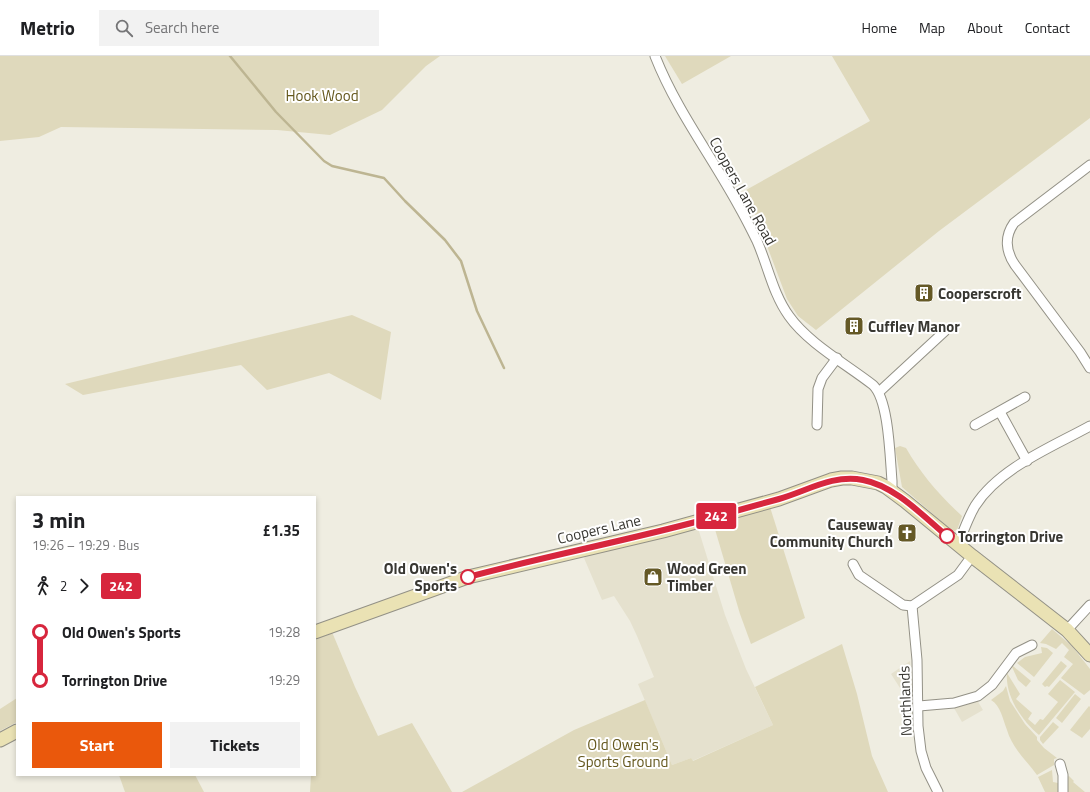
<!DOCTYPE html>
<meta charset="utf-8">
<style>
body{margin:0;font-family:"Titillium Web",sans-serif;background:#f2f2f2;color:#202124;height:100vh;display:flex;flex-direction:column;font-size:15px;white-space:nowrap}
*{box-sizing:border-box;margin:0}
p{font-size:13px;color:#757577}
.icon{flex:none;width:22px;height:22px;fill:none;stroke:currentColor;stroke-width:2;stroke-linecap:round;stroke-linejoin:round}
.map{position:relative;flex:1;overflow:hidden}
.sheet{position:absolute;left:16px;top:440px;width:300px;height:280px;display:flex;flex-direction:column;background:#fff;border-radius:0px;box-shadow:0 2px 6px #0003}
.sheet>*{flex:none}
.badge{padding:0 8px;border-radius:3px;font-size:14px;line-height:26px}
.map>.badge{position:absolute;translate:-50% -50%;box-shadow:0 0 0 2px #fff}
.legs{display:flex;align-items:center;gap:6px;height:44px;padding:0 16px;font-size:13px}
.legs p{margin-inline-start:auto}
.overview{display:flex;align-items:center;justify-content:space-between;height:68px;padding:0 16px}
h1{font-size:22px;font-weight:700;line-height:30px}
.cta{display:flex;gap:8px;margin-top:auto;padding:8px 16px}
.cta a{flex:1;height:46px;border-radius:0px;background:#ea580c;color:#fff;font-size:16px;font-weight:700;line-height:46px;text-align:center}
.cta a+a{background:#f2f2f2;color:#202124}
ul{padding:0 16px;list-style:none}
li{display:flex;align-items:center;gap:14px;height:48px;font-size:15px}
li i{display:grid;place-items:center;width:6px;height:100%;margin:0 5px;background:currentColor}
li i::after{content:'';width:10px;height:10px;margin:-5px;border:3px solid;border-radius:50%;background:#fff}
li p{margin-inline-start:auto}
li:first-child i{background:linear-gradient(#0000 50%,currentColor 0)}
li:last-child i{background:linear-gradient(currentColor 50%,#0000 0)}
header{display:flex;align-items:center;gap:24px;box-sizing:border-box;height:56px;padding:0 20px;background:#fff;border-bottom:1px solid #e0e0e0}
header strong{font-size:19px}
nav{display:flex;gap:22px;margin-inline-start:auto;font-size:14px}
.search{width:280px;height:36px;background:#f2f2f2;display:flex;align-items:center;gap:10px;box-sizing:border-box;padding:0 14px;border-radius:0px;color:#757577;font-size:15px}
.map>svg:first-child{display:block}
.built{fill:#e5e1ce}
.green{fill:#dfd9bc}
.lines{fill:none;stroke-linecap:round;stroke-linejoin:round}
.stream{stroke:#bdb592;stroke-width:2.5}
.street-casing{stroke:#939186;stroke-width:11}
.secondary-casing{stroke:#939186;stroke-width:15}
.street{stroke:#fff;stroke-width:9}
.secondary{stroke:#eae2b4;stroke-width:13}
.line-1-casing{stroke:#fff;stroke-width:9}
.line-1{stroke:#d7263d;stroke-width:6}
.stop-1-dot{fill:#fff;stroke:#d7263d;stroke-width:2}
.labels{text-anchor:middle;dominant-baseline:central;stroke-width:4;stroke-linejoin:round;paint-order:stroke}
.park-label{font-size:15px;fill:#64571c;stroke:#fff}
.street-label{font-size:15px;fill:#383732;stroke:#fff}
.poi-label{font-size:15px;font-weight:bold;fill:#383732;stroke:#fff;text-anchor:start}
.stop-label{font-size:15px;font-weight:bold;fill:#383732;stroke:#fff;text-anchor:start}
</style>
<header>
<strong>Metrio</strong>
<div class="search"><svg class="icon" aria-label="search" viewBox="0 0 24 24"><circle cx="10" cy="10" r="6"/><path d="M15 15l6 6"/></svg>Search here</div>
<nav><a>Home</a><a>Map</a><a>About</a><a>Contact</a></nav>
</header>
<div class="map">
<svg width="1090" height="736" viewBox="0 0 1090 736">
<rect width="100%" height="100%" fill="#efede1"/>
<!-- built -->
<g class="built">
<path d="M698,472L725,559L746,613L773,669L692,705L691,702L672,709L638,628L654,621L637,580L630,565L614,540L602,544L584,502L589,497Z"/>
<path d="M910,605L911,625L900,632L891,618Z"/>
<path d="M977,644L983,654L962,666L954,652Z"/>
</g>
<!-- green -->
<g class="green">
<path d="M0,0H440L426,10L382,54L330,79L277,74L61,71L39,81L0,85Z"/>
<path d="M665,0H731L682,28Z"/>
<path d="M832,0H1090V62L939,175L816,274L798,260L787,243L746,134L870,65Z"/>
<path d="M352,259L391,276L381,344L329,317L267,334L241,309L83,339L65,328Z"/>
<path d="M900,390L906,392C921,418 940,440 962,460L957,474L954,475L951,474L902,431L895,392Z"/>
<path d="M770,451L805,562L751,588L740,558L714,470Z"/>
<path d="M1052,573L1072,590L1090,613V634L1084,639L1061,622L1073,608L1064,601L1069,594L1062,587L1056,593L1046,588L1040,587Z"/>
<path d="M332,576L355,631L378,680L412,667L452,736H310L311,719H315V582Z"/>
<path d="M842,588L857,638L872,700L888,736H462L574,674L645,644L672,709L691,702L693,705L773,669L755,631Z"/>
<path d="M1041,591L1047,592L1053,597L1034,621L1017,607L1025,601L1042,597Z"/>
<path d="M1061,605L1067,610L1049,631L1047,630L1045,631L1042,628Z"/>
<path d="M1013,610L1031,625L1026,631L1018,624L1012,611Z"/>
<path d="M1007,617L1020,638L1016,643L1032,657L1028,663L1035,669L1040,663L1043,664L1058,646L1048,638L1060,624L1075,636L1039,679C1022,665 1005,640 1007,617Z"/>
<path d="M1006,630L1010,645L1025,668L1037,681V684L1044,692L1057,702L1054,703V709L1037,719C1027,705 1012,692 1007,674C1003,664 1001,650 991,644L1003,635Z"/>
<path d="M1075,638L1081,643L1062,667L1056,662Z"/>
<path d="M17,642V666L0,675V653Z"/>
<path d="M1089,650L1090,651V673L1082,682L1070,674Z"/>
<path d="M1053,666L1059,671L1043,688L1040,684V681Z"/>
<path d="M1052,714L1053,726L1058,727L1059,736H1045L1038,721Z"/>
<path d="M119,719H195L204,736H125Z"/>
<path d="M1069,720L1074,725L1073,726L1085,736H1068L1067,721Z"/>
</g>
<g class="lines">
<!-- stream -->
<path class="stream" d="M230,0L276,56L324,105L332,110L384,122L405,145L445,184L461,205L477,255L504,312"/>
<defs>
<g id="street">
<path d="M655,0C677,56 714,103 742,156C747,165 752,175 757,185C768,210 773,238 789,260C808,287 846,308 873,329C889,344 890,402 892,425V436"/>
<path d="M1090,109L1014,167C1004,181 1006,196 1015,209L1080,296L1090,312"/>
<path d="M879,336L945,275"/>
<path d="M1000,356L1027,405"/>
<path d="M817,369L818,333L822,322L837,302"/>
<path d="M975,369L1025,341"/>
<path d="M958,489C963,476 968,462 975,450C999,412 1052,391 1090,370"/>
<path d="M853,508L859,519L903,549L912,550L958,519L972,500"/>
<path d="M912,550L917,604L918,670L921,695L926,712L938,736"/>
<path d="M1067,574L1090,549"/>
<path d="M919,650L954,647L978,640L992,629L1016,597L1032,589"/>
<path d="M1060,708L1063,719V736"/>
</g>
<g id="secondary">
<path d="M315,576L468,521L663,475L779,443L831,424L842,422H852L878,427L886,431L905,445L972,500L1067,574L1090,599"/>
<path d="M0,684L17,675"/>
</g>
</defs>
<!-- street casing -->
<use href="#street" class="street-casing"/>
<!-- secondary casing -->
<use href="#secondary" class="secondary-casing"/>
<!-- street -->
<use href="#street" class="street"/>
<!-- secondary -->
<use href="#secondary" class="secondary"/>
</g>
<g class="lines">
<defs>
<path id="line-1" d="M468,521C546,500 625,485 703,464C728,457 754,450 779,443C807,435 833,418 863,424C895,430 923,460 947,480"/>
</defs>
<!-- line-1 casing -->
<use href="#line-1" class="line-1-casing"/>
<!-- line-1 -->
<use href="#line-1" class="line-1"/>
</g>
<!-- icons -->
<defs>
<symbol id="building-square" viewBox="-11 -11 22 22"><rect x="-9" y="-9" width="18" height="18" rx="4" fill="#655926" stroke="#fff"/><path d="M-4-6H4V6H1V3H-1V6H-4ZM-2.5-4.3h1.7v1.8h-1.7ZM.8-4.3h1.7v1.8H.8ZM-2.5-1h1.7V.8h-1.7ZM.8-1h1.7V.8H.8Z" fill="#fff"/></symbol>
<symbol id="church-square" viewBox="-11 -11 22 22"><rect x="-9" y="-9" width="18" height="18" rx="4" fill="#655926" stroke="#fff"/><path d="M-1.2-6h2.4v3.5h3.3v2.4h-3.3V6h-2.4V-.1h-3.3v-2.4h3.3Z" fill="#fff"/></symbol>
<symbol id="shop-square" viewBox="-11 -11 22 22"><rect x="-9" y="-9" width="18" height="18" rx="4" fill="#655926" stroke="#fff"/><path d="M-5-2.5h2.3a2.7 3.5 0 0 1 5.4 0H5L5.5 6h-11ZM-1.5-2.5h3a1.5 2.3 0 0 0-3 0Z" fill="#fff"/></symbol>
</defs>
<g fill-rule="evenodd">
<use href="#building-square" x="913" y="226" width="22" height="22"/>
<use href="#building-square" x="843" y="259" width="22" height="22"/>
<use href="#church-square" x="896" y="466" width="22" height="22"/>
<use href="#shop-square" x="642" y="510" width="22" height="22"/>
</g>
<!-- markers -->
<g class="stop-1-dot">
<circle cx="947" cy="480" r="7"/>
<circle cx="468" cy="521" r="7"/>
</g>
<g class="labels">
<!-- park labels -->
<g class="park-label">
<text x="322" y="39">Hook Wood</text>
<text x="623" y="688">Old Owen's<tspan x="623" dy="17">Sports Ground</tspan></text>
</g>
<!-- street labels -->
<g class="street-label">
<text transform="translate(743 135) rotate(61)">Coopers Lane Road</text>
<text transform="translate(599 473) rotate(-13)">Coopers Lane</text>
<text transform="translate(905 645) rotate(-92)">Northlands</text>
</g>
<!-- poi labels -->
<g class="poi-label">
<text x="938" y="237">Cooperscroft</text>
<text x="868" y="270">Cuffley Manor</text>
<text x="893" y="468" text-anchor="end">Causeway<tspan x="893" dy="17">Community Church</tspan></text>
<text x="667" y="512">Wood Green<tspan x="667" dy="17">Timber</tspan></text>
</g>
<!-- stop labels -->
<g class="stop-label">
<text x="958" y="480">Torrington Drive</text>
<text x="457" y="512" text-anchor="end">Old Owen's<tspan x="457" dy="17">Sports</tspan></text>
</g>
</g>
</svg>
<b class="badge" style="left:716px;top:460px;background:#d7263d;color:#fff">242</b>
<section class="sheet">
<div class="overview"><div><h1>3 min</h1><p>19:26 – 19:29 · Bus</p></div><b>£1.35</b></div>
<div class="legs"><svg class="icon" aria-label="walk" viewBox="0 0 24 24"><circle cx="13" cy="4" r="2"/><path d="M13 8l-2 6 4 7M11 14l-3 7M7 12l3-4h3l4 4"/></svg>2<svg class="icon" aria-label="forward" viewBox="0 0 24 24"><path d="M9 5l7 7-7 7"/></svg><b class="badge" style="background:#d7263d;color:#fff">242</b></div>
<ul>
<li><i style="color:#d7263d"></i><b>Old Owen's Sports</b><p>19:28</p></li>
<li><i style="color:#d7263d"></i><b>Torrington Drive</b><p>19:29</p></li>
</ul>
<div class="cta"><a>Start</a><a>Tickets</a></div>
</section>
</div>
